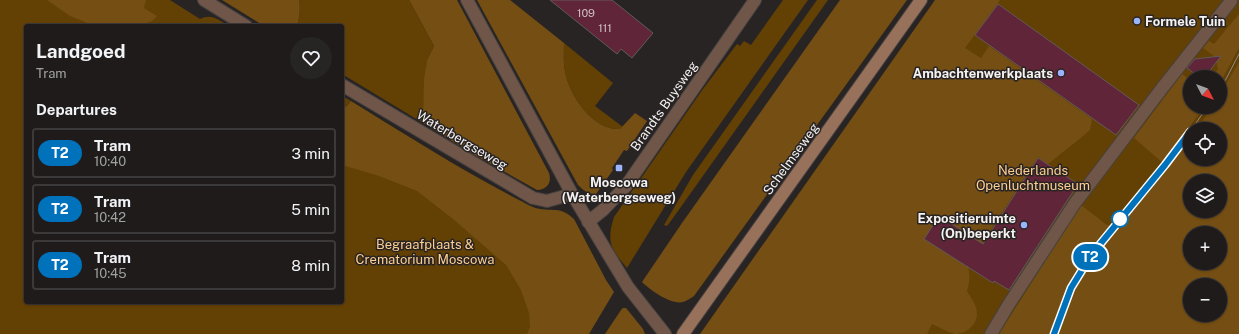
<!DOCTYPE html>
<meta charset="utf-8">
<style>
body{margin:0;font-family:"Public Sans",sans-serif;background:#272424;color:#f1f3f6;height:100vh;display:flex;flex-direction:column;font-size:15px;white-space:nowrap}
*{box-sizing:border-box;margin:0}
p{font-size:13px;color:#a1a1a3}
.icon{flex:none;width:22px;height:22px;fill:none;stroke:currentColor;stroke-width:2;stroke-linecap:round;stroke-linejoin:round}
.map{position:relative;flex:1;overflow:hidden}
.sheet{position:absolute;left:24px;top:24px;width:320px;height:280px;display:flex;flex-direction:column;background:#1f1b1b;border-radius:4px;box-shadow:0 1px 3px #0004,0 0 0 1px #3c393a}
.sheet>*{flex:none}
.badge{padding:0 8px;border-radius:13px;font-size:14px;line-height:26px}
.needle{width:26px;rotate:131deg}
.controls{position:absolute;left:1183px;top:70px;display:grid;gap:8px}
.controls a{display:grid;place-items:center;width:44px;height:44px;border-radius:50%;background:#1f1b1b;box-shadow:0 1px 3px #0004,0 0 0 1px #3c393a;font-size:20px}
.map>.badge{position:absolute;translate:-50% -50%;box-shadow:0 0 0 2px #fff}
h2{padding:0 12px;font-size:15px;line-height:36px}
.round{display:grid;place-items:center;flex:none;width:42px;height:42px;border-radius:21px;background:#272424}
.headline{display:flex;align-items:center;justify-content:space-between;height:68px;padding:0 12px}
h1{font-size:19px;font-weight:700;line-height:30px}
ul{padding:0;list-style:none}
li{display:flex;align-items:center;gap:12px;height:50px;margin:0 8px 6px;padding:0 4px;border:2px solid #3c393a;border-radius:4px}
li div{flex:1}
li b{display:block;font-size:15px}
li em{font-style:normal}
li .badge{min-width:44px;font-weight:700;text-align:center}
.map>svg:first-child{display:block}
.green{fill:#634003;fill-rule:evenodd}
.forest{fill:#744e12;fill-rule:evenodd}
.building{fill:#602538;stroke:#605a5b}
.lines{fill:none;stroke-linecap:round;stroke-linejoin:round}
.street-casing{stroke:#464141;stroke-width:14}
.secondary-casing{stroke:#464141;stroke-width:14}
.street{stroke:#6f5648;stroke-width:12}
.secondary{stroke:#98715b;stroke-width:12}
.tram{stroke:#8d8989;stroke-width:1}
.line-casing{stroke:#fff;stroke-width:9}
.line{stroke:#0072bc;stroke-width:6}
.poi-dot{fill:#9bb5fd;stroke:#292424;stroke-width:1.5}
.stop-dot{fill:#fff;stroke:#0072bc;stroke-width:2}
.labels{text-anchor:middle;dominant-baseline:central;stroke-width:3;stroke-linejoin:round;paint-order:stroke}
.number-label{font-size:11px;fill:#d0bfc4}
.poi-label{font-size:13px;font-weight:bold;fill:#f5f2f2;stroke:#292424;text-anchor:end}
.street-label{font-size:13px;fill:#f5f2f2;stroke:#292424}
.park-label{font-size:13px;fill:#fdce91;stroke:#292424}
</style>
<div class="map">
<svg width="1239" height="334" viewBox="0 0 1239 334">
<rect width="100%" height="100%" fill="#292424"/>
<!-- green -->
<g class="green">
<path d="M0,0H170L200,19C211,13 219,20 229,26H26V302H342V96L351,101L346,106L571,270L532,334H0Z"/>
<path d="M299,0H409L434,46L427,60L423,123L342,74V26H297C299,18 301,9 299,0Z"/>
<path d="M783,0H808L686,172L627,268C611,249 606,242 614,217L703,89L737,44L740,46L744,41L751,45Z"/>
<path d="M817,0H828L673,218L667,226L664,225L693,175Z"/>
<path d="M967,0H1239V334H731ZM1190,77H1220V107H1190ZM1190,129H1220V159H1190ZM1190,181H1220V211H1190ZM1190,233H1220V263H1190ZM1190,285H1220V315H1190Z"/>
<path d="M564,43L613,83L595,106L623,127L620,129C593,131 569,95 565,71C563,62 564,52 564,43Z"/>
</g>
<!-- forest -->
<g class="forest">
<path d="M47,0H146L144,8L157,16L152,21L139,26H95L70,16Z"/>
<path d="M222,0H299C301,9 299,18 297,26H264Z"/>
<path d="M409,0H457L549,173C552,183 547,189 537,190L473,154L423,123L424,79L427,60L434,46Z"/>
<path d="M477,0H510L564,43C564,52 563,62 565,71C569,95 593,131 620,129L635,113L647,121L627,151L624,150L612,168L613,170L596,194C588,194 584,191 578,185Z"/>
<path d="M840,0H907L694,296C691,298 686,301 683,302C671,305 650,290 642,282L682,223Z"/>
<path d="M935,0H1000L965,48L981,58L989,46L1092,119L1090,130L1082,137L1048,164L1038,157L968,265C970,275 970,282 967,291C971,298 977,305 977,314C977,325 966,334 955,334C947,332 939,327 932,324L927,334H700Z"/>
<path d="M1239,14V48L1220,83V77H1212L1218,69L1215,57L1203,48L1209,41L1214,44Z"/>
<path d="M1239,62V334H1057L1074,290L1095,256L1190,138V159H1220V129H1197L1212,107H1220V94ZM1190,181H1220V211H1190ZM1190,233H1220V263H1190ZM1190,285H1220V315H1190Z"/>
<path d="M1182,74L1190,80V107H1204L1163,163L1134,138Z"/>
<path d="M351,101C408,136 464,172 523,202C528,205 534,208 540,209C555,211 561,207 574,219L606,280L614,292L589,334H527L530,327L529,313L521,290L506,265L453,219L417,191L379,176L342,165V111Z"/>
<path d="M1081,205L1107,225H1111L1090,252L1069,287L1051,334H999Z"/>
<path d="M623,308H626L643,329L645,334H605L621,310Z"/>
</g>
<!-- building -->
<g class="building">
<path d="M550,0H612L653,33L632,58L621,49L617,54Z"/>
<path d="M998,4L1139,105L1116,135L975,35Z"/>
<path d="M1221,56L1205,77H1199L1187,68L1195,59Z"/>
<path d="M1038,158L1078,184L1009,290L994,281L993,283L924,239L939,216L983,244Z"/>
</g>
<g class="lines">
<defs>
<g id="street">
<path d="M204,0L246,26"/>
<path d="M467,0L572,194L628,287L665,334"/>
<path d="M342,85L533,198L547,201L572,194"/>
<path d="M588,222L603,210L626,186L755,0"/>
<path d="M991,334L1009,304L1075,203L1163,87L1231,1"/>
</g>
<path id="secondary" d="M683,334L921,0"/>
</defs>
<!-- street casing -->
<use href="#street" class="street-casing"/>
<!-- secondary casing -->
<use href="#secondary" class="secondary-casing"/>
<!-- street -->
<use href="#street" class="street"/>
<!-- secondary -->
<use href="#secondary" class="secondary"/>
<!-- tram -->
<g class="tram">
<path d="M1220,88L1226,79L1239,54"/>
<path d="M1192,129L1207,107"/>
<path d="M1054,334L1071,288L1092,254L1165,165L1190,132"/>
</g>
</g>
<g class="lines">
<defs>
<path id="line" d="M1054,334L1071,288L1092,254L1165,165L1190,132"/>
</defs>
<!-- line casing -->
<use href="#line" class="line-casing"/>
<!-- line -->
<use href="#line" class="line"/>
</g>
<!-- markers -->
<g class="poi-dot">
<circle cx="1137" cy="21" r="4"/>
<circle cx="1061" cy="73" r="4"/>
<rect x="615" y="164" width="8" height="8" rx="2"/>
<circle cx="1024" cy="225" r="4"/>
</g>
<circle class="stop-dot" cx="1120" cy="219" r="8"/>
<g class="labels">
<!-- number labels -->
<g class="number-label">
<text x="586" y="13">109</text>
<text x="605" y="28">111</text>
</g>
<!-- poi labels -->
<g class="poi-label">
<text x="1145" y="21" text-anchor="start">Formele Tuin</text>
<text x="1053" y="73">Ambachtenwerkplaats</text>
<text x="619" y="182" text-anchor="middle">Moscowa<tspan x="619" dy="15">(Waterbergseweg)</tspan></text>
<text x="1016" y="218">Expositieruimte<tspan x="1016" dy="15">(On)beperkt</tspan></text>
</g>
<!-- street labels -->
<g class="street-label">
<text transform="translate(664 106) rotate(-55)">Brandts Buysweg</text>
<text transform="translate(462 140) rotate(31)">Waterbergseweg</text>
<text transform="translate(791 159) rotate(-54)">Schelmseweg</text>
</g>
<!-- park labels -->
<g class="park-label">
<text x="1033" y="170">Nederlands<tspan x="1033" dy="15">Openluchtmuseum</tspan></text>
<text x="425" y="244">Begraafplaats &amp;<tspan x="425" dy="15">Crematorium Moscowa</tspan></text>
</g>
</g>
</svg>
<div class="controls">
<a><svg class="needle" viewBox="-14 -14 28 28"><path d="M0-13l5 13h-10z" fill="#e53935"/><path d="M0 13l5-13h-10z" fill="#a1a1a3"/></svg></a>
<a><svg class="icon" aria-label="locate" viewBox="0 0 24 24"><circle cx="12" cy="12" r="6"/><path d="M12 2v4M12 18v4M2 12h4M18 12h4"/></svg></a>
<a><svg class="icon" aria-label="layers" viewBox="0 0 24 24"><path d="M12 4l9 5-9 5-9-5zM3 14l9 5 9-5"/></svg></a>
<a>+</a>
<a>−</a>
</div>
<b class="badge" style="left:1090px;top:257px;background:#0072bc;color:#fff">T2</b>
<section class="sheet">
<div class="headline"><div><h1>Landgoed</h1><p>Tram</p></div><a class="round"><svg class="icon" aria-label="heart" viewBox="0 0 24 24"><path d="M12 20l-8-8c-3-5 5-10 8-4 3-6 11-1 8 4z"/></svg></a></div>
<h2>Departures</h2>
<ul>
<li><span class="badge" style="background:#0072bc;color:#fff">T2</span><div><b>Tram</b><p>10:40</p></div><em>3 min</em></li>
<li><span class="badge" style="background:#0072bc;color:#fff">T2</span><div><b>Tram</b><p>10:42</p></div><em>5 min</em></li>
<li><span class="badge" style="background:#0072bc;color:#fff">T2</span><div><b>Tram</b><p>10:45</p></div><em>8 min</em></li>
</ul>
</section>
</div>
